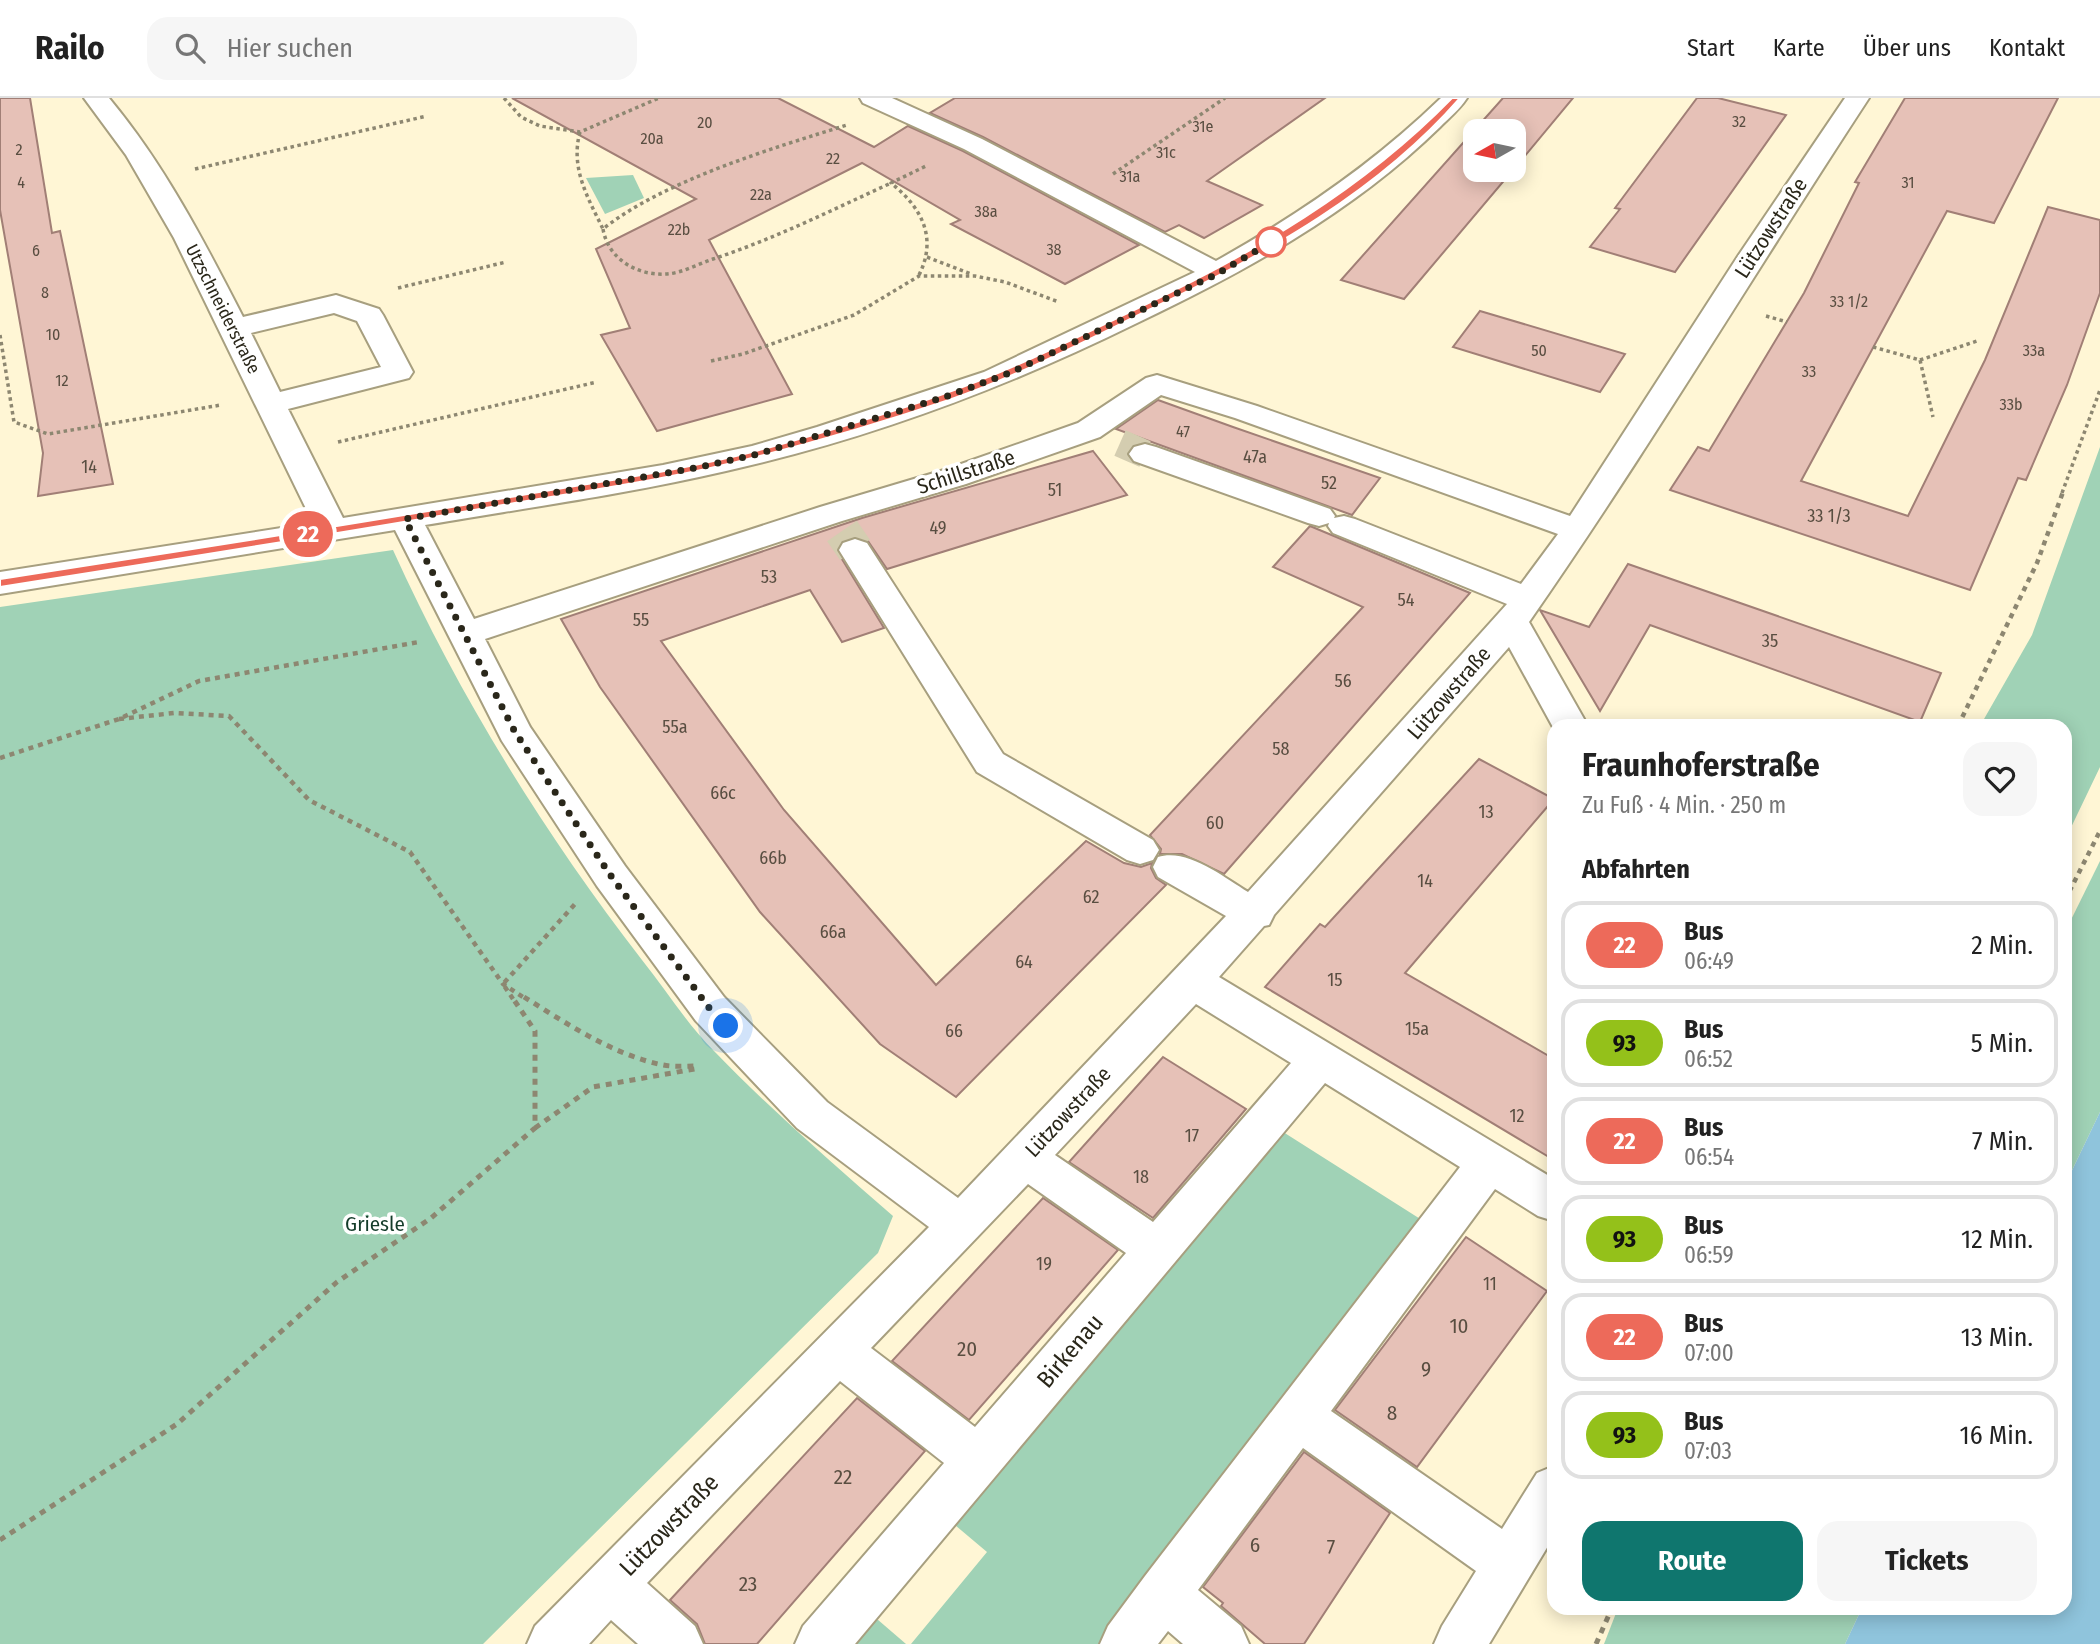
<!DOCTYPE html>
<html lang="de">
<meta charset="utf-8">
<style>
body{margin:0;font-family:"Fira Sans Condensed",sans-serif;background:#f6f6f6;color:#222;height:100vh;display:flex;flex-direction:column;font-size:26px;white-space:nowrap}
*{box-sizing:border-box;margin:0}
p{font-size:23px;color:#767676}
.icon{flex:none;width:38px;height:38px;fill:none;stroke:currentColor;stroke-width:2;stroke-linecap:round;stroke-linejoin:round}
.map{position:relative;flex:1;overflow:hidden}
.side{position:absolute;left:1547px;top:621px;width:525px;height:896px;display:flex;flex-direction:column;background:#fff;border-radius:21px;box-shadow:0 4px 18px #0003}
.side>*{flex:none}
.badge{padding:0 14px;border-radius:23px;font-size:24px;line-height:46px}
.needle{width:46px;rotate:261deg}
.buttons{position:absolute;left:1463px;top:21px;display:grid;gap:14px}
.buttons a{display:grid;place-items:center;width:63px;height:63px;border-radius:14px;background:#fff;box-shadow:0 4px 18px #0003;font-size:35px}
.you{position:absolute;width:35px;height:35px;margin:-18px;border:5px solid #fff;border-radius:50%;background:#1a73e8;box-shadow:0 0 0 10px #1a73e833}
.map>.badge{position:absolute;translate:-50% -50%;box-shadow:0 0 0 4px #fff}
h2{padding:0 35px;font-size:26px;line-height:63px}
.round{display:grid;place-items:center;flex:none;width:74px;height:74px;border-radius:21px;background:#f6f6f6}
.summary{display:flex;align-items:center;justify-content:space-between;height:119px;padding:0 35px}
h1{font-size:33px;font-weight:700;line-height:52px}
.cta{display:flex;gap:14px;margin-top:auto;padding:14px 35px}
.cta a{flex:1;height:80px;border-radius:21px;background:#0f766e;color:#fff;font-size:28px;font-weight:700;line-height:80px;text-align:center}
.cta a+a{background:#f6f6f6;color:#222}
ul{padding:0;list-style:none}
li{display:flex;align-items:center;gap:21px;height:88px;margin:0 14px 10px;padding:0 21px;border:4px solid #e0e0e0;border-radius:21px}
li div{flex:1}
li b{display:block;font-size:26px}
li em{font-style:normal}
li .badge{min-width:77px;font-weight:700;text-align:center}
header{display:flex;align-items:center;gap:42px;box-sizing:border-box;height:98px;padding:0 35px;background:#fff;border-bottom:2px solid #e0e0e0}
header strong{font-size:33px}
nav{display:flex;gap:38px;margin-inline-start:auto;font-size:24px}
.search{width:490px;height:63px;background:#f6f6f6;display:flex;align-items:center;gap:18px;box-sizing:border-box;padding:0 24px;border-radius:21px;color:#767676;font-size:26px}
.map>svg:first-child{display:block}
.green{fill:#a0d2b6}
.water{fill:#8fc4dc}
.building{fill:#e6c1b7;stroke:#a17f76;stroke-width:2}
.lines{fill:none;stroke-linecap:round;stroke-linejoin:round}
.minor-tunnel-far1{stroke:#d4cdb0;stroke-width:28;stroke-dasharray:28 14;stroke-linecap:butt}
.minor-tunnel{stroke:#d4cdb0;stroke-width:36;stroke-dasharray:36 18;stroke-linecap:butt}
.minor-casing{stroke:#a79f7f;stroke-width:4}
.path-far2{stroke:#8d8771;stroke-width:3.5;stroke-dasharray:3.5 3.5;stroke-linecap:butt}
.path-far1{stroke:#8d8771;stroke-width:4.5;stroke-dasharray:5 5;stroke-linecap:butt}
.path{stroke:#8d8771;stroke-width:5;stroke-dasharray:6 6;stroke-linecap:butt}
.minor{fill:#fff;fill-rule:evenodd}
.line{fill:#ed6a5a;stroke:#fff;stroke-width:2}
.walk{stroke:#2a271a;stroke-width:7;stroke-dasharray:0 12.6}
.stop-dot{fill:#fff;stroke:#ed6a5a;stroke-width:3.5}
.labels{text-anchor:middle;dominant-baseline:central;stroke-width:7;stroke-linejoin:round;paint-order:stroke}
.far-number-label{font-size:16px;fill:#594e41}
.far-street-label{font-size:18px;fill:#2a271a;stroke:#fff}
.number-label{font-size:18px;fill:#594e41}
.street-label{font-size:21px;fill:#2a271a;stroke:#fff}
.park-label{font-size:21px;fill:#143c2a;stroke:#fff}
.near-number-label{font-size:21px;fill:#594e41}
.near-street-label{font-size:24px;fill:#2a271a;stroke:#fff}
</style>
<header>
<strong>Railo</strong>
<div class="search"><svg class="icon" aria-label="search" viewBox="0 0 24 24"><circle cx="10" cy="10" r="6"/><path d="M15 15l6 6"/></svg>Hier suchen</div>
<nav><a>Start</a><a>Karte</a><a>Über uns</a><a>Kontakt</a></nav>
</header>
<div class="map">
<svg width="2100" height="1546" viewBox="0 0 2100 1546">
<rect width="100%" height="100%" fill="#fff6d5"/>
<!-- green -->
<g class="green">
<path d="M633,77L644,100L605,116L586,80Z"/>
<path d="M2100,349V669L2065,742V628H1980L2032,537Z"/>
<path d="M393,452C459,598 544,735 642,862C666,892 687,926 714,953C770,1011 832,1065 893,1118L878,1155L483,1546H0V509Z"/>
<path d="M2100,763V1014L2065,1087V834Z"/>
<path d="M1280,1032L1425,1124L1104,1546H911L987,1454L949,1422Z"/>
<path d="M1618,1510H1862L1845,1546H1604Z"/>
<path d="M870,1515L906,1546H843Z"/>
</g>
<!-- water -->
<path class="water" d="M2100,1014V1546H1845L1862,1510H2065V1087Z"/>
<!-- building -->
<g class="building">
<path d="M0,0H30L52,135L60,133L113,386L38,398L43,355L0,112Z"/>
<path d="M512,0H778L874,49L908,28L963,53L1139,147L1065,186L951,126L960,122L862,65L709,142L792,296L657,333L601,237L630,230L596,151L696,101Z"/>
<path d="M955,0H1325L1207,83L1262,107L1204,140L1179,127L1165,134L983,39L930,15Z"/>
<path d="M1503,0H1573L1514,71V33H1475V72H1513L1404,201L1341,182Z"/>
<path d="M1697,0H1718L1786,17L1675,174L1590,149L1620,111L1615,110Z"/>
<path d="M1905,0H2058L1994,125L1947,113L1801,383L1908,418L1985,262L2048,109L2100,122V195L2067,287L2026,382L2018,380L1970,492L1670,392L1698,349L1709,353L1804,195L1859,85L1855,84Z"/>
<path d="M1480,213L1625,256L1600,294L1453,249Z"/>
<path d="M1158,302L1233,329L1380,380L1352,417L1116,331Z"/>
<path d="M1093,353L1127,397L887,471L868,443L854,439L841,444L837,453L884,530L842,544L810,492L661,543L784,712L936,887L1086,743L1124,765L1141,769L1152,765L1151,770L1156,780L1166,787L956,999L880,946L760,814L600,589L561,521L862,420Z"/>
<path d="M1310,428L1470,495L1224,776L1182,756H1160L1161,751L1150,737L1363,509L1273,469Z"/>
<path d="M1628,466L1941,575L1920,624L1650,527L1600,613L1540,512L1589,529Z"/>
<path d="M1479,661L1554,701L1405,875L1554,961V1062L1265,889L1320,826L1325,829Z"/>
<path d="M1163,959L1246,1011L1153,1120L1069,1064Z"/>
<path d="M1043,1100L1118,1152L969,1322L892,1263Z"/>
<path d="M1466,1139L1547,1193L1417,1369L1335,1312Z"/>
<path d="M857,1300L925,1353L757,1546H705L697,1526L670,1502Z"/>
<path d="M1304,1354L1390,1415L1304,1546H1265L1221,1508L1223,1505L1203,1489Z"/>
</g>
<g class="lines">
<!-- minor-tunnel-far1 -->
<path class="minor-tunnel-far1" d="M1120,345L1145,356"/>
<!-- minor-tunnel -->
<path class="minor-tunnel" d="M842,433L855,452"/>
<defs>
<g id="minor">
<path d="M84,0H109C164,66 204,143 243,219L336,197L379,211L383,217L413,274L409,280L288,311L343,420L663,367L752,348L817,329L984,274L1195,174L964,51L863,5L860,0H892L982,41L1216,163C1298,117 1373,66 1441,0H1467C1460,11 1449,20 1440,29C1396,72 1346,109 1294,141C1243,173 1191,199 1137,225C1005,290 869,341 726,373C627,396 525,410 425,427L474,521L820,409L944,372L1078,325L1146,280L1157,277L1257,308L1570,418L1738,158L1845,0H1869C1755,174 1648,353 1529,524L1588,628H1554V631L1509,549L1274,817L1269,827L1264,828L1219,879L1554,1081V1123L1538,1118L1495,1091L1331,1313L1502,1431L1537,1375L1554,1368V1438L1489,1546H1434L1442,1528L1476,1473L1303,1350L1198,1492L1241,1528L1249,1546H1183L1168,1533L1158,1546H1100L1108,1528L1145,1478L1460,1069L1325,985L855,1546H795L803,1528L944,1365L840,1283L647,1485L695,1528L703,1546H638L611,1522L589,1546H527L535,1528L929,1129L797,1030L696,923L597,788L502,643L395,432L0,496V474L313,425L174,140L126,57ZM334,215L357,223L381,269L280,294L251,235ZM1161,297L1235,320L1558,436L1521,486L1355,421L1344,418L1334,420L1335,418L1330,411L1156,349L1145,346L1134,349L1129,356L1134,363L1308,425L1319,428L1329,425L1328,428L1333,435L1507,506L1248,794C1223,779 1188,750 1158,759L1153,769L1158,779L1226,818L958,1100L827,1004L724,899L625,768L530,629L485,541L842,423L966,386L1100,339ZM1196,906L1291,965L1153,1124L1055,1057ZM1028,1086L1126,1155L975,1329L871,1250Z"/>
<path d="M855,441L867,445L1003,656L1153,742L1159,752L1153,762L1140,766L1127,762L977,674L839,452L843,445Z"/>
</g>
</defs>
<!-- minor casing -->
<use href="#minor" class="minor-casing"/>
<!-- path-far2 -->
<g class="path-far2">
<path d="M504,0L521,19L540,28L580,34L659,0"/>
<path d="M580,34C570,70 588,100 603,131C663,83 773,50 847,27"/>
<path d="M195,71L427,18"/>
<path d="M1113,76L1225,0"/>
<path d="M603,131C608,161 637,178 667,176C682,175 698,166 713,161C774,141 832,112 891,85"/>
<path d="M927,159L971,176"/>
<path d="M919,177C938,139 921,109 891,85L926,68"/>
<path d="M398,190L506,164"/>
<path d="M1766,218L1787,224"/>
<path d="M0,237L14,324L48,336L221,307"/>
<path d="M1873,249L1920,262L1933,319"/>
<path d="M1920,262L1977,243"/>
<path d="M711,263L743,256L854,217L919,178H975L1005,184L1059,204"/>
<path d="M338,344L597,284"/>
<path d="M2062,395L2100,292"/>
</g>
<!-- path-far1 -->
<g class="path-far1">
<path d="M119,621L174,615L229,618L309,702L410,754L503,886L526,901"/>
<path d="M1958,628L2037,465L2063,394"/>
<path d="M0,660L119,621L199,583L419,544"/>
<path d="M2065,802L2100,733"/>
<path d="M513,901L503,886L575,806"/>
</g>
<!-- path -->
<g class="path">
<path d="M524,899C566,925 613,957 663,967C673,969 685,968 696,968"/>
<path d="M535,1030L593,989L700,970"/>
<path d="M0,1442L177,1326L337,1184L431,1120L535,1030V933L512,899"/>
<path d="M1596,1546L1612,1510"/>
</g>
<!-- minor -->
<use href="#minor" class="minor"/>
</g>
<!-- line -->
<path class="line" d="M1452,0H1460C1379,93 1267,156 1157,208C1089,241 1021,277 949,302C887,323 823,342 760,358C674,381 585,393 497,408C332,437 166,463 0,489V481C170,454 340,429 510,399C592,384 675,374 756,353C818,336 882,318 943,296C1010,273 1073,241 1136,211C1254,155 1361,93 1452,0Z"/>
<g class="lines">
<!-- walk -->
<path class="walk" d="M726,928L710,911L611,778L515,634L405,421L695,370L758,356L945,299L1012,274L1217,176L1271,144"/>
</g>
<!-- markers -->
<circle class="stop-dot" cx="1271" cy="144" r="14"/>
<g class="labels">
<!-- far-number labels -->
<g class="far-number-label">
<text x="1739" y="23">32</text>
<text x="705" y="24">20</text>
<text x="1203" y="28">31e</text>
<text x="652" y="40">20a</text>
<text x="19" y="51">2</text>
<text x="1166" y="54">31c</text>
<text x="833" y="60">22</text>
<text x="1130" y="78">31a</text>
<text x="21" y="84">4</text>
<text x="1908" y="84">31</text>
<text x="761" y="96">22a</text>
<text x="986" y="113">38a</text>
<text x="679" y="131">22b</text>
<text x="1054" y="151">38</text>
<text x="36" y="152">6</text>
<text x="45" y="194">8</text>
<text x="1849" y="203">33 1/2</text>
<text x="53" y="236">10</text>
<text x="1539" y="252">50</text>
<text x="2034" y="252">33a</text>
<text x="1809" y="273">33</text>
<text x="62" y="282">12</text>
<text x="2011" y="306">33b</text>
<text x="1183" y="333">47</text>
</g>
<!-- far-street labels -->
<g class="far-street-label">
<text transform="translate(223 211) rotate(63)">Utzschneiderstraße</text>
</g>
<!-- number labels -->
<g class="number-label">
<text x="1255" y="359">47a</text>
<text x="89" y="369">14</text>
<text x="1329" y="385">52</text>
<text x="1055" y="392">51</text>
<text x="1829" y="418">33 1/3</text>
<text x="938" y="430">49</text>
<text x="769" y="479">53</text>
<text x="1406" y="502">54</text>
<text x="641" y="522">55</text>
<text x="1770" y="543">35</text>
<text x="1343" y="583">56</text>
<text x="675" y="629">55a</text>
<text x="1281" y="651">58</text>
<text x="723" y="695">66c</text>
<text x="1486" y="714">13</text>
<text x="1215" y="725">60</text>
<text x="773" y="760">66b</text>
<text x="1425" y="783">14</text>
<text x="1091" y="799">62</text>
<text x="833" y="834">66a</text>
<text x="1024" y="864">64</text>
<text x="1335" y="882">15</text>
<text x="1417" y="931">15a</text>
<text x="954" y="933">66</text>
<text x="1517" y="1018">12</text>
<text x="1192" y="1038">17</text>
<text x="1141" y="1079">18</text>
<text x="1044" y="1166">19</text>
<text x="1490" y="1186">11</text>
</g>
<!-- street labels -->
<g class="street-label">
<text transform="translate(1771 130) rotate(-57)">Lützowstraße</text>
<text transform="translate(966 374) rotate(-18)">Schillstraße</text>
<text transform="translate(1449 595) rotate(-49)">Lützowstraße</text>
<text transform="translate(1068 1014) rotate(-47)">Lützowstraße</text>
</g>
<!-- park labels -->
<g class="park-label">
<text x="375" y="1126">Griesle</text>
</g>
<!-- near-number labels -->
<g class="near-number-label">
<text x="1459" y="1228">10</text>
<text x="967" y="1251">20</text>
<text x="1426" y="1271">9</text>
<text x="1392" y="1315">8</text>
<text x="843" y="1379">22</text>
<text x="1255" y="1447">6</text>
<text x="1331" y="1449">7</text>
<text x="748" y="1486">23</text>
</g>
<!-- near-street labels -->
<g class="near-street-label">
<text transform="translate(1070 1253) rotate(-50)">Birkenau</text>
<text transform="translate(669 1427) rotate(-46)">Lützowstraße</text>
</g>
</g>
</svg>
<div class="buttons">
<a><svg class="needle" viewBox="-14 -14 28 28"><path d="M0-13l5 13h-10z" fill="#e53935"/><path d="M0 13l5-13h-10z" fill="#767676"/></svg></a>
</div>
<div class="you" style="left:726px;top:928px"></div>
<b class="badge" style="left:308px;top:436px;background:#ed6a5a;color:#fff">22</b>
<section class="side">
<div class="summary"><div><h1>Fraunhoferstraße</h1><p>Zu Fuß · 4 Min. · 250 m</p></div><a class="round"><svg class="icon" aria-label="heart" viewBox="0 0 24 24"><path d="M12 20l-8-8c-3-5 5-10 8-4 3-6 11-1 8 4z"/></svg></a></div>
<h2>Abfahrten</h2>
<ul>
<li><span class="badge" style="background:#ed6a5a;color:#fff">22</span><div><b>Bus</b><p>06:49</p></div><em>2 Min.</em></li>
<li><span class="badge" style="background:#94c11a;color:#111">93</span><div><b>Bus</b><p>06:52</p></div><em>5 Min.</em></li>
<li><span class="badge" style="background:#ed6a5a;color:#fff">22</span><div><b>Bus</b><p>06:54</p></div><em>7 Min.</em></li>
<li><span class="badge" style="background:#94c11a;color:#111">93</span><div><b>Bus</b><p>06:59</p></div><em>12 Min.</em></li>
<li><span class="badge" style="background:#ed6a5a;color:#fff">22</span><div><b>Bus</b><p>07:00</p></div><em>13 Min.</em></li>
<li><span class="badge" style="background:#94c11a;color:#111">93</span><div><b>Bus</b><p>07:03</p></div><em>16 Min.</em></li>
</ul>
<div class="cta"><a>Route</a><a>Tickets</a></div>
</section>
</div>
